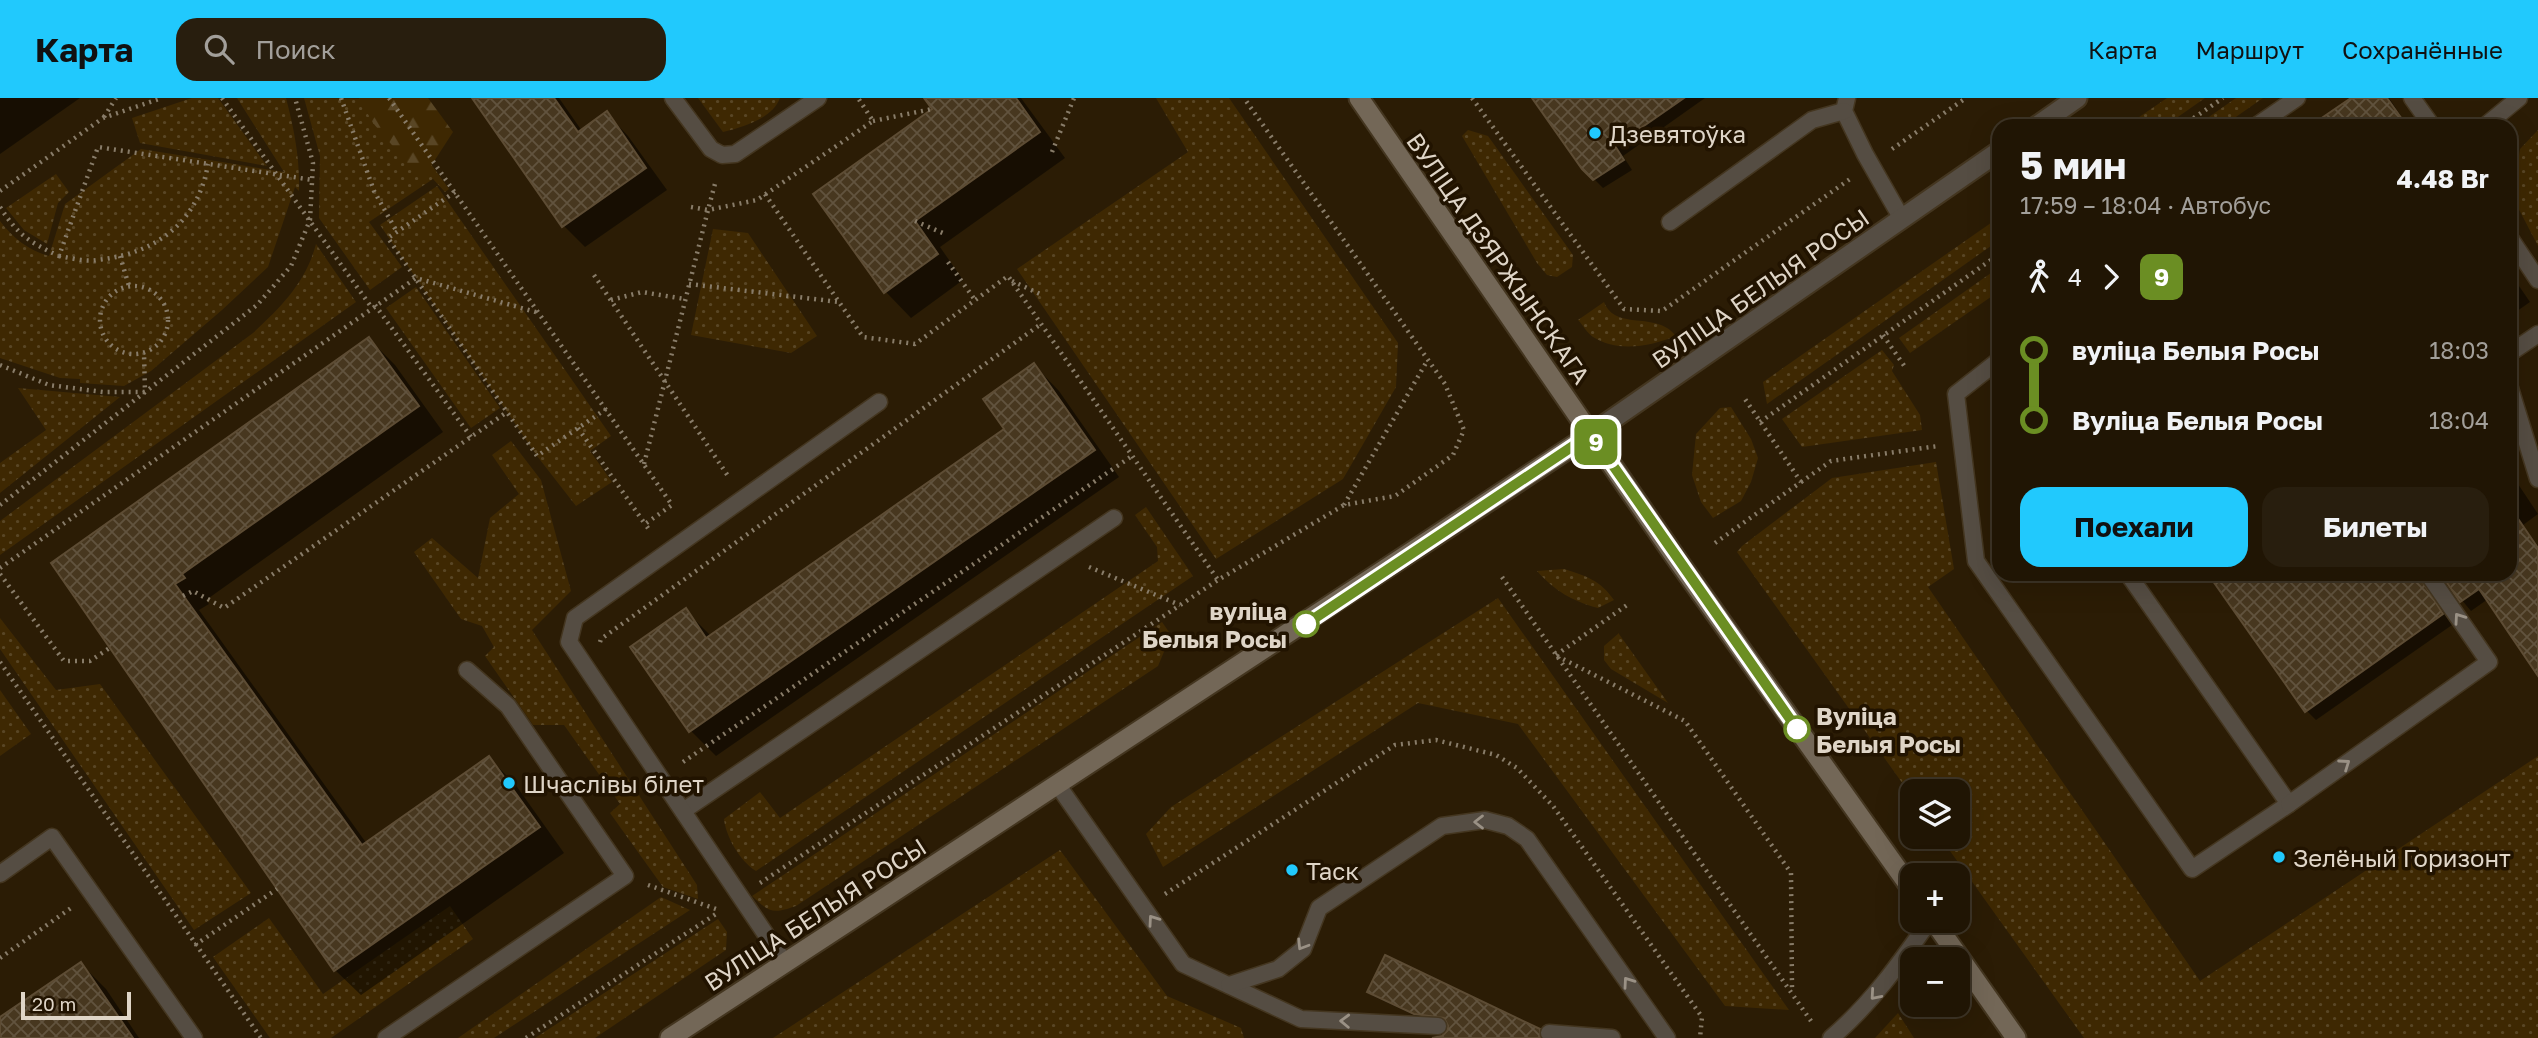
<!DOCTYPE html>
<html lang="ru">
<meta charset="utf-8">
<style>
body{margin:0;font-family:"Golos Text",sans-serif;background:#281e0e;color:#f1f3f6;height:100vh;display:flex;flex-direction:column;font-size:26px;white-space:nowrap}
*{box-sizing:border-box;margin:0}
p{font-size:23px;color:#a29f9a}
.icon{flex:none;width:38px;height:38px;fill:none;stroke:currentColor;stroke-width:2;stroke-linecap:round;stroke-linejoin:round}
.map{position:relative;flex:1;overflow:hidden}
.details{position:absolute;left:1992px;top:21px;width:525px;height:462px;display:flex;flex-direction:column;background:#201504;border-radius:21px;box-shadow:0 7px 28px #0002,0 0 0 2px #3d3426}
.details>*{flex:none}
.badge{padding:0 14px;border-radius:10px;font-size:24px;line-height:46px}
.tools{position:absolute;left:1900px;top:681px;display:grid;gap:14px}
.tools a{display:grid;place-items:center;width:70px;height:70px;border-radius:14px;background:#201504;box-shadow:0 7px 28px #0002,0 0 0 2px #3d3426;font-size:35px}
.scale{position:absolute;left:21px;bottom:18px;width:110px;box-sizing:border-box;padding-left:7px;border:4px solid #dfd5c7;border-top:0;font-size:19px;line-height:24px;white-space:nowrap;color:#dfd5c7;-webkit-text-stroke:5px #211300;paint-order:stroke}
.map>.badge{position:absolute;translate:-50% -50%;box-shadow:0 0 0 4px #fff}
.legs{display:flex;align-items:center;gap:10px;height:77px;padding:0 28px;font-size:23px}
.legs p{margin-inline-start:auto}
.head{display:flex;align-items:center;justify-content:space-between;height:119px;padding:0 28px}
h1{font-size:38px;font-weight:700;line-height:52px}
.button{display:flex;gap:14px;margin-top:auto;padding:14px 28px}
.button a{flex:1;height:80px;border-radius:21px;background:#21c9fd;color:#111;font-size:28px;font-weight:700;line-height:80px;text-align:center}
.button a+a{background:#281e0e;color:#f1f3f6}
ul{padding:0 28px;list-style:none}
li{display:flex;align-items:center;gap:24px;height:70px;font-size:26px}
li i{display:grid;place-items:center;width:10px;height:100%;margin:0 9px;background:currentColor}
li i::after{content:'';width:18px;height:18px;margin:-9px;border:5px solid;border-radius:50%;background:#201504}
li p{margin-inline-start:auto}
li:first-child i{background:linear-gradient(#0000 50%,currentColor 0)}
li:last-child i{background:linear-gradient(currentColor 50%,#0000 0)}
header{display:flex;align-items:center;gap:42px;box-sizing:border-box;height:98px;padding:0 35px;background:#21c9fd;color:#111}
header strong{font-size:33px}
nav{display:flex;gap:38px;margin-inline-start:auto;font-size:24px}
.search{width:490px;height:63px;background:#281e0e;display:flex;align-items:center;gap:18px;box-sizing:border-box;padding:0 24px;border-radius:21px;color:#a29f9a;font-size:26px}
.map>svg:first-child{display:block}
.green{fill:url(#green-dots)}
.forest{fill:url(#forest-firs)}
.shadow{fill:#0007}
.building{fill:url(#building-cross-hatch);stroke:#5d4c34;stroke-width:2}
.lines{fill:none;stroke-linecap:round;stroke-linejoin:round}
.service-casing{stroke:#443620;stroke-width:19}
.minor-casing{stroke:#443620;stroke-width:23}
.secondary-casing{stroke:#443620;stroke-width:23}
.path{stroke:#887c69;stroke-width:4.5;stroke-dasharray:2 5;stroke-linecap:butt}
.service{stroke:#554d43;stroke-width:16}
.minor{stroke:#554d43;stroke-width:19}
.secondary{stroke:#736757;stroke-width:19}
.oneway{stroke:#9a9185}
.line-1-casing{stroke:#fff;stroke-width:16}
.line-1{stroke:#6b8e23;stroke-width:10}
.poi-dot{fill:#21c9fd;stroke:#211300;stroke-width:2.5}
.stop-1-dot{fill:#fff;stroke:#6b8e23;stroke-width:3.5}
.labels{text-anchor:middle;dominant-baseline:central;stroke-width:7;stroke-linejoin:round;paint-order:stroke}
.poi-label{font-size:24px;fill:#dfd5c7;stroke:#211300;text-anchor:start}
.street-label{font-size:24px;fill:#dfd5c7;stroke:#211300}
.stop-label{font-size:24px;font-weight:bold;fill:#dfd5c7;stroke:#211300;text-anchor:end}
</style>
<header>
<strong>Карта</strong>
<div class="search"><svg class="icon" aria-label="search" viewBox="0 0 24 24"><circle cx="10" cy="10" r="6"/><path d="M15 15l6 6"/></svg>Поиск</div>
<nav><a>Карта</a><a>Маршрут</a><a>Сохранённые</a></nav>
</header>
<div class="map">
<svg width="2538" height="940" viewBox="0 0 2538 940">
<defs>
<pattern id="green-dots" width="8" height="8" patternUnits="userSpaceOnUse" patternTransform="scale(1.75)"><rect width="8" height="8" fill="#3e2802"/><path d="M2 2h.1M6 6h.1" fill="none" stroke="#594625" stroke-width="1.8" stroke-linecap="round"/></pattern>
<pattern id="forest-firs" width="22" height="20" patternUnits="userSpaceOnUse" patternTransform="scale(1.75)"><rect width="22" height="20" fill="#3e2802"/><path d="M5 1l3.5 6h-7zM16 11l3.5 6h-7z" fill="#594625"/></pattern>
<pattern id="building-cross-hatch" width="8" height="8" patternUnits="userSpaceOnUse" patternTransform="scale(1.75)"><rect width="8" height="8" fill="#47371f"/><path d="M0 0l8 8M0 8l8-8" fill="none" stroke="#61533e"/></pattern>
</defs>
<rect width="100%" height="100%" fill="#2b1c05"/>
<!-- green -->
<g class="green">
<path d="M192,0H218L267,68L140,45L132,20Z"/>
<path d="M237,0H286C294,31 300,60 299,93L295,89L268,169L222,212L151,273L124,288L80,285V281L60,280L0,260V123C13,140 28,152 49,158L65,106L141,51L284,74Z"/>
<path d="M304,0L384,1L449,91L445,94L433,81L369,124L402,169L370,192L319,120L320,58Z"/>
<path d="M698,0H780C772,21 743,29 723,34Z"/>
<path d="M1156,0H1229L1398,245L1396,289L1343,381L1216,461L1017,171L1188,54Z"/>
<path d="M2167,0H2205L2165,28H2126Z"/>
<path d="M2236,0H2263L2223,28H2196Z"/>
<path d="M1468,32L1488,38L1573,157L1572,169L1557,179L1547,177L1537,165L1462,38Z"/>
<path d="M2538,32V148L2513,100L2520,51Z"/>
<path d="M56,76L69,94L58,105L47,146L24,132L6,110Z"/>
<path d="M437,88L611,338L590,353L612,384L576,408L537,358L380,127Z"/>
<path d="M1998,120V143L1767,306L1763,284Z"/>
<path d="M713,131L748,135L817,238L791,255L691,237Z"/>
<path d="M316,146L356,204L0,457V423L253,235C282,208 306,184 316,146Z"/>
<path d="M1998,170V194L1910,255L1899,240Z"/>
<path d="M416,189L500,310L471,330L386,210Z"/>
<path d="M1604,204C1616,234 1656,212 1676,238C1651,248 1618,255 1593,239C1587,235 1583,227 1578,222Z"/>
<path d="M1882,252L1894,267L1892,273L1920,317L1922,332L1802,349L1782,321Z"/>
<path d="M18,290L120,299L0,395V365L46,332Z"/>
<path d="M1731,309L1751,341L1758,360L1751,384L1741,403L1713,420L1701,404L1692,377L1696,336L1720,310Z"/>
<path d="M511,343L541,382L571,493L532,532L697,787L698,801L663,789L610,715L620,706L564,627H533L485,558L494,549L482,528L461,521L414,454L432,440L478,480L490,420L519,396L492,357Z"/>
<path d="M1936,364L1954,471L1928,489L2200,883L2538,658V940H2084L1940,739L1958,738V693H1913V700L1737,454L1742,448L1832,380Z"/>
<path d="M1146,409L1193,478L756,773C740,763 726,739 724,721L760,694L780,720L1158,463L1157,449L1135,417Z"/>
<path d="M1564,471C1586,478 1600,482 1614,502L1598,510C1572,503 1555,493 1537,473Z"/>
<path d="M1498,500L1789,912L1725,908L1518,626L1418,605L1163,769L1146,736L1171,709Z"/>
<path d="M0,520L56,592L100,586L251,795L194,832L0,551Z"/>
<path d="M1162,524L1171,537L1158,568L796,808C773,816 770,815 752,798Z"/>
<path d="M1619,535V536L1668,605L1611,571L1604,562V548Z"/>
<path d="M0,592L31,636L0,658Z"/>
<path d="M1060,752L1167,898L1241,930L1244,940H773Z"/>
<path d="M661,799L690,812L494,940H458Z"/>
<path d="M450,808L473,841L331,940H270L213,859L269,820L323,896Z"/>
<path d="M718,821L727,834L726,852L595,940H535Z"/>
<path d="M1898,915L1914,940H1875Z"/>
</g>
<!-- forest -->
<path class="forest" d="M359,0H428L453,34L422,82L373,25Z"/>
<!-- shadow -->
<g class="shadow">
<path d="M0,0H80L0,56Z"/>
<path d="M474,0H559L582,33L607,16L628,38L667,92L585,149L563,127Z"/>
<path d="M926,0H1021L1065,60L940,149L963,182L911,220L886,194L816,96L934,12Z"/>
<path d="M1533,0H1705L1623,58L1632,72L1603,90L1580,67Z"/>
<path d="M2354,0H2389L2408,28H2314Z"/>
<path d="M2510,175L2530,204L2510,218Z"/>
<path d="M369,241L395,267L443,334L206,502L209,506L199,512L367,746L489,660L515,686L564,755L361,897L335,872L54,465Z"/>
<path d="M1034,267L1059,293L1119,379L716,658L691,633L633,550L686,513L711,538L1006,331Z"/>
<path d="M2510,374L2538,416L2523,427L2538,448V574L2488,501L2471,513L2440,476H2510Z"/>
<path d="M2229,476H2435L2428,481L2427,489L2452,527L2316,622L2306,612Z"/>
<path d="M81,866L106,891L139,940H0V921Z"/>
<path d="M1369,894L1539,932L1543,940H1433L1444,939L1450,929L1447,922L1420,920L1373,898Z"/>
</g>
<!-- building -->
<g class="building">
<path d="M472,0H554L578,34L607,13L646,70L562,129Z"/>
<path d="M924,0H1016L1040,34L915,123L938,156L884,195L813,96L932,11Z"/>
<path d="M1532,0H1684L1615,48L1624,62L1593,82L1582,71Z"/>
<path d="M2351,0H2387L2407,28H2310Z"/>
<path d="M369,239L419,308L182,476L185,480L175,486L362,747L489,658L540,729L334,873L51,465Z"/>
<path d="M1034,265L1095,352L689,634L630,549L686,510L706,540L853,437L1004,331L983,301Z"/>
<path d="M2510,409L2538,450V578L2479,491L2460,504L2441,476H2510Z"/>
<path d="M2208,476H2418L2443,516L2305,614Z"/>
<path d="M1385,857L1540,931V940H1432L1442,938L1447,933L1448,928L1444,920L1414,916L1367,894Z"/>
<path d="M81,864L133,940H0V919Z"/>
</g>
<g class="lines">
<defs>
<g id="service">
<path d="M673,0L711,51L722,57L735,56L818,0"/>
<path d="M1847,0L1844,13L1865,56L1902,121"/>
<path d="M2412,0L2432,28"/>
<path d="M2256,28L2297,0"/>
<path d="M2485,28L2519,0"/>
<path d="M1670,124L1812,22L1844,13"/>
<path d="M2510,140L2538,182"/>
<path d="M2510,255L2538,236"/>
<path d="M1998,263L1956,296L1976,463L2192,771L2289,706L2128,476"/>
<path d="M2510,290L2538,381"/>
<path d="M1057,686L1183,866L1301,921L1438,928"/>
<path d="M2289,706L2489,564L2428,476"/>
<path d="M683,713L1114,420"/>
<path d="M0,776L52,739L194,940"/>
<path d="M785,865L569,544L575,520L879,304"/>
<path d="M1229,887L1278,871L1303,851L1319,810L1442,728L1485,722L1508,728L1527,741L1667,940"/>
<path d="M1549,935L1612,940"/>
<path d="M386,940L625,778L508,608L467,572"/>
<path d="M1831,940C1871,906 1900,865 1930,822"/>
</g>
<g id="minor">
<path d="M2037,28L2077,0"/>
<path d="M1591,336L1998,54"/>
</g>
<g id="secondary">
<path d="M1359,0L1676,460L1913,793"/>
<path d="M1933,822L2016,940"/>
<path d="M670,940C977,739 1285,540 1591,336"/>
</g>
</defs>
<!-- service casing -->
<use href="#service" class="service-casing"/>
<!-- minor casing -->
<use href="#minor" class="minor-casing"/>
<!-- secondary casing -->
<use href="#secondary" class="secondary-casing"/>
<!-- path -->
<g class="path">
<path d="M222,0L372,210"/>
<path d="M341,0L374,93L397,134"/>
<path d="M389,0L672,407L645,426L650,433"/>
<path d="M1472,0L1624,211L1662,213L1850,81"/>
<path d="M104,19L116,0"/>
<path d="M873,23L932,11"/>
<path d="M2182,28L2223,0"/>
<path d="M1892,51L1966,0"/>
<path d="M1052,54L1074,0"/>
<path d="M0,93L103,20L162,0"/>
<path d="M455,94L388,140L537,358L606,311"/>
<path d="M765,96L863,239L915,246L1008,178L1218,482"/>
<path d="M0,109C18,137 29,144 59,158L98,49L313,82"/>
<path d="M691,109L708,112L716,82"/>
<path d="M915,123L945,136"/>
<path d="M59,158C71,160 85,164 97,162C155,156 198,125 208,66"/>
<path d="M120,158L129,188"/>
<path d="M948,164L975,202"/>
<path d="M594,177L728,378"/>
<path d="M1012,183L1040,196"/>
<path d="M689,186L839,204"/>
<circle cx="134" cy="222" r="34"/>
<path d="M611,202L642,194L685,201"/>
<path d="M375,207L471,339"/>
<path d="M1883,237L1905,269"/>
<path d="M0,267L49,287L103,294H145L144,255"/>
<path d="M1760,324L1998,157"/>
<path d="M578,330L645,426"/>
<path d="M644,366L708,112L757,102L873,23L858,0"/>
<path d="M1801,384L1831,363L1938,348"/>
<path d="M0,407L257,207L291,168L310,122L313,65L295,0"/>
<path d="M1344,407L1427,263"/>
<path d="M1715,445L1801,384L1745,301"/>
<path d="M1089,469L1180,507"/>
<path d="M0,470L416,180L539,215"/>
<path d="M0,476L64,563H90L111,549"/>
<path d="M1502,479L1811,923"/>
<path d="M183,498L193,493L224,510L507,314"/>
<path d="M600,544L601,541L1041,226"/>
<path d="M1556,557L1627,507"/>
<path d="M1557,558L1685,623L1791,775L1792,892"/>
<path d="M0,564L261,940"/>
<path d="M683,664L1132,358"/>
<path d="M760,785L1218,482L1344,407L1395,398L1453,357L1464,332L1445,286L1244,0"/>
<path d="M648,787L716,811"/>
<path d="M1165,796L1395,647L1436,642L1496,657L1517,670L1553,708L1702,919L1700,940"/>
<path d="M195,847L277,791"/>
<path d="M0,860L71,810"/>
<path d="M526,940L719,814"/>
</g>
<!-- service -->
<use href="#service" class="service"/>
<!-- minor -->
<use href="#minor" class="minor"/>
<!-- secondary -->
<use href="#secondary" class="secondary"/>
</g>
<!-- one-way arrows -->
<defs><path id="oneway-chevron" d="M-2-3.5L2.5 0L-2 3.5" fill="none" stroke-width="1.6" stroke-linecap="round" stroke-linejoin="round" transform="scale(1.75)"/></defs>
<g class="oneway">
<use href="#oneway-chevron" transform="translate(2459 520) rotate(-125)"/>
<use href="#oneway-chevron" transform="translate(2345 666) rotate(-35)"/>
<use href="#oneway-chevron" transform="translate(1479 724) rotate(180)"/>
<use href="#oneway-chevron" transform="translate(1153 822) rotate(-125)"/>
<use href="#oneway-chevron" transform="translate(1302 847) rotate(122)"/>
<use href="#oneway-chevron" transform="translate(1628 884) rotate(-125)"/>
<use href="#oneway-chevron" transform="translate(1875 897) rotate(131)"/>
<use href="#oneway-chevron" transform="translate(1345 923) rotate(-178)"/>
</g>
<g class="lines">
<defs>
<path id="line-1" d="M1306,526L1591,336L1797,631"/>
</defs>
<!-- line-1 casing -->
<use href="#line-1" class="line-1-casing"/>
<!-- line-1 -->
<use href="#line-1" class="line-1"/>
</g>
<!-- markers -->
<g class="poi-dot">
<circle cx="1595" cy="35" r="7"/>
<circle cx="509" cy="685" r="7"/>
<circle cx="2279" cy="759" r="7"/>
<circle cx="1292" cy="772" r="7"/>
</g>
<g class="stop-1-dot">
<circle cx="1306" cy="526" r="12"/>
<circle cx="1797" cy="631" r="12"/>
</g>
<g class="labels">
<!-- poi labels -->
<g class="poi-label">
<text x="1609" y="35">Дзевятоўка</text>
<text x="523" y="685">Шчаслівы білет</text>
<text x="2293" y="759">Зелёный Горизонт</text>
<text x="1306" y="772">Таск</text>
</g>
<!-- street labels -->
<g class="street-label">
<text transform="translate(1499 160) rotate(55)">ВУЛІЦА ДЗЯРЖЫНСКАГА</text>
<text transform="translate(1760 190) rotate(-35)">ВУЛІЦА БЕЛЫЯ РОСЫ</text>
<text transform="translate(815 816) rotate(-33)">ВУЛІЦА БЕЛЫЯ РОСЫ</text>
</g>
<!-- stop labels -->
<g class="stop-label">
<text x="1287" y="512">вуліца<tspan x="1287" dy="28">Белыя Росы</tspan></text>
<text x="1816" y="617" text-anchor="start">Вуліца<tspan x="1816" dy="28">Белыя Росы</tspan></text>
</g>
</g>
</svg>
<div class="tools">
<a><svg class="icon" aria-label="layers" viewBox="0 0 24 24"><path d="M12 4l9 5-9 5-9-5zM3 14l9 5 9-5"/></svg></a>
<a>+</a>
<a>−</a>
</div>
<div class="scale">20 m</div>
<b class="badge" style="left:1596px;top:344px;background:#6b8e23;color:#fff">9</b>
<section class="details">
<div class="head"><div><h1>5 мин</h1><p>17:59 – 18:04 · Автобус</p></div><b>4.48 Br</b></div>
<div class="legs"><svg class="icon" aria-label="walk" viewBox="0 0 24 24"><circle cx="13" cy="4" r="2"/><path d="M13 8l-2 6 4 7M11 14l-3 7M7 12l3-4h3l4 4"/></svg>4<svg class="icon" aria-label="forward" viewBox="0 0 24 24"><path d="M9 5l7 7-7 7"/></svg><b class="badge" style="background:#6b8e23;color:#fff">9</b></div>
<ul>
<li><i style="color:#6b8e23"></i><b>вуліца Белыя Росы</b><p>18:03</p></li>
<li><i style="color:#6b8e23"></i><b>Вуліца Белыя Росы</b><p>18:04</p></li>
</ul>
<div class="button"><a>Поехали</a><a>Билеты</a></div>
</section>
</div>
